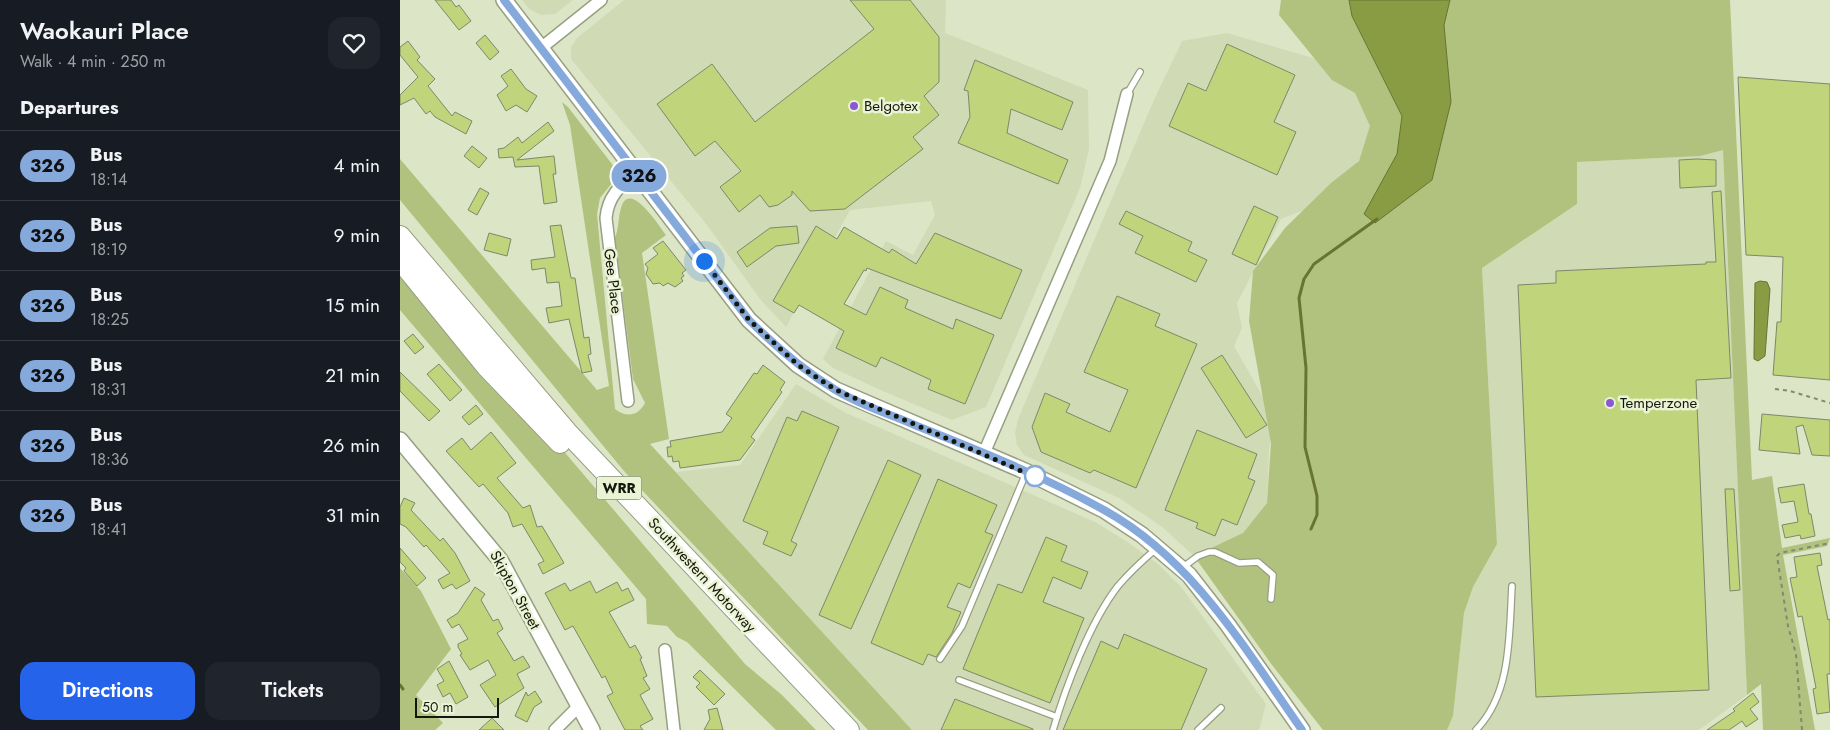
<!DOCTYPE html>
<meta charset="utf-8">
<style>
body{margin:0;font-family:Jost,sans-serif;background:#20242c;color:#f1f3f6;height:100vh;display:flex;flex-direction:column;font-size:19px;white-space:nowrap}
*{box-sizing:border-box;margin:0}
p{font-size:16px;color:#9ea1a6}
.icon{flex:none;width:28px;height:28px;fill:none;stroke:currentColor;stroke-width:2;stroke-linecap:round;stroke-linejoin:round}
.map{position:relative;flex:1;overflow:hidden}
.details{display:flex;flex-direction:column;background:#171b24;width:400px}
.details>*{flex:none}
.badge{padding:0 10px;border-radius:16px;font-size:18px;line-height:32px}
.scale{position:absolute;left:15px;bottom:12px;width:84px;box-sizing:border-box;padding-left:5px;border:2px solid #14170c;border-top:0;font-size:14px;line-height:18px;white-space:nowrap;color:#14170c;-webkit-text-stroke:4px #eaf3d4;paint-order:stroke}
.you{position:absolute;width:25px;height:25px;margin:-12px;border:4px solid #fff;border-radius:50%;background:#1a73e8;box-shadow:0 0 0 8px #1a73e833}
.map>.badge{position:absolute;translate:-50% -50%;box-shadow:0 0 0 2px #fff}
h2{padding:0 20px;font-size:19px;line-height:45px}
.round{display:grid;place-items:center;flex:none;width:52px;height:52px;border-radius:15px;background:#20242c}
.summary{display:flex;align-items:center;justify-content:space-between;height:85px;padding:0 20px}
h1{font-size:24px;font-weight:600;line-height:38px}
.button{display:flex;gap:10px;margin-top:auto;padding:10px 20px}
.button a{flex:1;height:58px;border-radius:15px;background:#2563eb;color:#fff;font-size:20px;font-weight:600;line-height:58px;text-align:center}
.button a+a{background:#20242c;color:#f1f3f6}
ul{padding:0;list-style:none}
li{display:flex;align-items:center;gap:15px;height:70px;padding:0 20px;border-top:1px solid #363941}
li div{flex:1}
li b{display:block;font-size:19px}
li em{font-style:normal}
li .badge{min-width:55px;font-weight:700;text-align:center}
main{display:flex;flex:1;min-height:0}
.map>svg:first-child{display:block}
.built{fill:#d0dab4}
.green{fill:#b1c27e}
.water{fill:#8a9c43;stroke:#677432}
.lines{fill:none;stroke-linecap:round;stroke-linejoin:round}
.stream{stroke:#677432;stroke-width:3}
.building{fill:#c0d47b;stroke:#7f876b}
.service-casing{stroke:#979f82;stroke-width:8}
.minor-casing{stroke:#979f82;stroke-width:14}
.secondary-casing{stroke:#979f82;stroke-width:18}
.motorway-casing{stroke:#979f82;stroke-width:22}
.path{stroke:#828872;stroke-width:2;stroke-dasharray:4 4;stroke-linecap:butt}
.service{stroke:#fff;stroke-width:5.5}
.minor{stroke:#fff;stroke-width:11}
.secondary{stroke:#fff;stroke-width:15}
.motorway{stroke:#fff;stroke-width:20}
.line-casing{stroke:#fff;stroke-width:11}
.line{stroke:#85a9db;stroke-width:8}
.walk{stroke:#14170c;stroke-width:5;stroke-dasharray:0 9}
.poi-dot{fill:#8a59d2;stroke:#eaf3d4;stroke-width:2}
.stop-dot{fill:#fff;stroke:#85a9db;stroke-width:2.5}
.labels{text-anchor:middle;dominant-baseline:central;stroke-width:5;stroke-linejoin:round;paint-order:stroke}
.shield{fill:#eaf3d4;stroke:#545948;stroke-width:1}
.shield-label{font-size:14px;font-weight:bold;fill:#14170c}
.poi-label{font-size:15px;fill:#14170c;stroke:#eaf3d4;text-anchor:start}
.street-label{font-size:15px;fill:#14170c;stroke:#eaf3d4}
</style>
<main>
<section class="details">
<div class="summary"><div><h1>Waokauri Place</h1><p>Walk · 4 min · 250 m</p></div><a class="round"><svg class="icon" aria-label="heart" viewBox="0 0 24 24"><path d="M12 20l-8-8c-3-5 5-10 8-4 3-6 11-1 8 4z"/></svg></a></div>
<h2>Departures</h2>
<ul>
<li><span class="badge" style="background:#85a9db;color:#111">326</span><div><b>Bus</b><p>18:14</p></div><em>4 min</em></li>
<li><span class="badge" style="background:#85a9db;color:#111">326</span><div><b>Bus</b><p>18:19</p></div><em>9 min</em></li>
<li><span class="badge" style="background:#85a9db;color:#111">326</span><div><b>Bus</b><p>18:25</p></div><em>15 min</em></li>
<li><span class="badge" style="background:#85a9db;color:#111">326</span><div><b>Bus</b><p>18:31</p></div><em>21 min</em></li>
<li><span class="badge" style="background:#85a9db;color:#111">326</span><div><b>Bus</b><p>18:36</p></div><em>26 min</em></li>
<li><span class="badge" style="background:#85a9db;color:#111">326</span><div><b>Bus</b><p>18:41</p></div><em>31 min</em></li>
</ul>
<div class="button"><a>Directions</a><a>Tickets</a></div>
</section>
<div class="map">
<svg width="1430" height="730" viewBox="0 0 1430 730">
<rect width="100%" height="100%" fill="#dde5c7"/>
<!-- built -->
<g class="built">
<path d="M122,0H173L155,14L141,15L129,9Z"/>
<path d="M224,0H546L545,33L688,90L689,149L680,188L586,407L552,420L485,392L433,368L423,359L486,241L513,255L535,215L531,201L450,210L386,327L360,299L307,225L171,59V47L177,38Z"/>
<path d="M827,33L951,69L986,119L933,199L881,219L837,303L842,328L834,346L875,418L869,449L867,503L843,533L794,556L761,526L719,498L624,455L617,445L615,433L618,419L753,102L782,41Z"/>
<path d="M1323,149L1347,695L1299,730H1047L1053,716L1064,613L1073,587L1097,544L1082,268L1177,204V162L1300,156Z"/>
<path d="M396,384L446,413L695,522L729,543L758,564L782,588L866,704L859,730H512L276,472L340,465Z"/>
</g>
<!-- green -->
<g class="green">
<path d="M881,0H1330L1352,480L1372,476L1382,548L1430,538L1427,546L1383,555L1415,730H1363L1361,684L1347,695L1323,150L1300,156L1177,162V204L1082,268L1097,544L1073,587L1064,613L1053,716L1047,730H923L872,665L794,556L843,533L867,503L871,443L849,321L853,271L885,228L931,183L959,161L970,126L955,93L932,80L879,15Z"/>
<path d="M162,102L168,107L215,168L212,183L200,198L197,214L215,409C227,418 238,416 245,403L233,379L215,238C219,228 218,218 221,208C229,178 260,227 266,235L242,253L269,439L250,444L512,730H468L224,471L0,200V159L197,390L209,386L170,125Z"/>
<path d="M0,259L345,664L382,695L416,730H376L287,642L277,637L267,626L247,624L246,599L0,310Z"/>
<path d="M0,568L21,591L51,649L16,695L43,723L35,730H0Z"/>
</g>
<!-- water -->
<g class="water">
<path d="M949,0H1050L1044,25L1051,102L1032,180L975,223L964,214L997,154L1002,116L952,16Z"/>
<path d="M1360,281L1367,282L1370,289L1365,356L1358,361L1354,359V353L1355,283Z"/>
</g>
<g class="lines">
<!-- stream -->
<g class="stream">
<path d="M911,529L917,515V496L905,447L906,368L899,298L904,279L914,264L977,219"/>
<path d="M0,685L3,689"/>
</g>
</g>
<!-- building -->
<g class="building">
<path d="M35,0H51L56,7L59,5L71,21L59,30Z"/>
<path d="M450,0H510L539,37V82L524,96L539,115L513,137L523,149L445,209L410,211L392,191V195L378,205L369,207L360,195L339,212L320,187L341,171L315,141L295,156L257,104L312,64L355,122L474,29Z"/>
<path d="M85,35L99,52L90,60L76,43Z"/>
<path d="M8,41L20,57L17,60L35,79L28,86L52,116L55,112L72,121L66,134L35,117L30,111L26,114L14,98L0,105V95L18,77L0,55V47Z"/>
<path d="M827,44L895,75L874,122L896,132L877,175L769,126L788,83L806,91Z"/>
<path d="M575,60L673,102L662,130L611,109L607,133L668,160L658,184L558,143L570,117L568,91L564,90Z"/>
<path d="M111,69L126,89L137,96L127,112L116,105L106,111L97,95L108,86L101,76Z"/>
<path d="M1338,77L1430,84V380L1373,375L1377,322H1381L1383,257L1346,255Z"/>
<path d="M148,122L154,131L117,160L154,156L156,174H153L157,202L144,204L139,166L115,167L113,157L99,158L98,149L104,148L118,137L122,143Z"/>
<path d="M72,146L87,158L79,168L64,156Z"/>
<path d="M1297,159L1316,160V186L1280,188L1279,160Z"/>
<path d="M80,188L89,193L77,215L68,210Z"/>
<path d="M1321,191L1331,378L1296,380L1309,690L1136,697L1118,285L1156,283V271L1306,264V262H1316L1312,192Z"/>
<path d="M854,206L878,217L856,265L832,254Z"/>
<path d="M726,211L792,242L788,251L807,260L796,282L735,253L743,236L719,224Z"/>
<path d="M161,225L171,278H175L184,338L189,337L191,354L188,355L192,371L182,373L169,319L149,323L146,308L162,306L159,282L147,283L145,268L132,270L131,260L155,257L150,226Z"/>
<path d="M397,226L399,243L376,246L347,267L337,252L370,228Z"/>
<path d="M416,226L437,239L444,227L489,253L492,249L516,264L535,233L622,270L601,319L467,268L466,271L464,270L444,304L466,315L480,287L508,300L505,308L553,329L556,319L594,335L565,404L528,389L531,380L481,357L476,367L436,348L444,331L399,305L394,313L373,301Z"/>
<path d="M89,233L111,239L107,256L84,250Z"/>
<path d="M263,241L286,270L282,273L284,276L281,278L283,281L275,287L268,283L263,286L260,283L253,284L246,274L248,268L245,264L258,254L253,248Z"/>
<path d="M717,296L760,314L755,326L797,344L736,488L694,470L690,473L641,452L632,427L645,393L670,404L666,412L710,432L728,390L684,372Z"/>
<path d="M13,334L24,347L15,354L4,341Z"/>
<path d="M822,355L867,425L846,438L801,368Z"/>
<path d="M39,364L62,390L50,401L27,374Z"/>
<path d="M363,365L385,382L380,390L382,392L351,437L355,440L340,460L280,468L279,461L273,462L272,456L268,457L267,447H271L270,441L322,432L332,418L326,414L354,373L357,374Z"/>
<path d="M0,372L40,411L29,421L0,391Z"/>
<path d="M76,405L83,414L69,425L62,417Z"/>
<path d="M402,411L439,427L391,541L397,544L391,556L363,544L368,532L343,521L387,417L397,421Z"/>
<path d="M1362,414L1430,420V456L1412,455L1403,425L1396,427L1400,454L1359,450Z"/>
<path d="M797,430L857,454L848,478L855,481L837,525L822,519L815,536L796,528L798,523L765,510Z"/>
<path d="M91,432L116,463L97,478L123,508L130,505L137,527L142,526L164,563L143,574L138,564L144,561L122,524L113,527L108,513L83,484L79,487L46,451L62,438L71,450Z"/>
<path d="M488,460L521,475L451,629L419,615Z"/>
<path d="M538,479L597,505L585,532L593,535L570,588L558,583L547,607L561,612L552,633L536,657L528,654L523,665L471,643Z"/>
<path d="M1404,484L1409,514H1411L1415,536L1401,539L1400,535L1385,538L1382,525L1398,522L1394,501L1381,503L1378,488Z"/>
<path d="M1325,489H1334L1340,590L1330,591Z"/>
<path d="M4,498L15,503L11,510L40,541L43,538L55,553L70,581L56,589L52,584L43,589L38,580L50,573L26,545L24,547L6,527L0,524V507Z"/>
<path d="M646,537L667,546L661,561L688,572L681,589L653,577L643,602L684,618L650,703L563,669L598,584L622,593Z"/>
<path d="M0,548L26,578L17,586L4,571L6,568L0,562Z"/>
<path d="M1420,553L1422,565L1417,566L1428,620L1430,619V674H1427L1430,712L1417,714L1413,689L1416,688L1402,616L1398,617L1390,578L1397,577L1394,557Z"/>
<path d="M190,581L196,593L217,582L222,591L228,588L234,600L209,612L230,648L235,645L242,658L240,659L247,676L243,678L250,689L240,695L253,719L240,726L243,730H225L207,696L213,693L205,676L202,678L173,626L165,630L145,593L165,583L170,591Z"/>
<path d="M75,587L85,594L81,600L93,621L98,619L103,629L97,633L114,661L123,656L130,667L117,674L124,688L95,707L80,685L96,675L88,660L70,670L60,655L62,654L58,647V644L68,639L59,624L52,628L47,620L58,613Z"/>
<path d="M724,634L807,669L781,730H663L701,641L718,649Z"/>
<path d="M49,661L68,697L56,704L50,693L43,697L37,685L44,681L37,669Z"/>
<path d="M300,670L325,694L314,705L296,687L300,683L293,677Z"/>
<path d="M135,691L142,702L134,707L127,722L115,716L126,692L128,696Z"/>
<path d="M1353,693L1359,702L1350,709L1358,719L1346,727L1342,721L1329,730H1307L1335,711L1333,709Z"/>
<path d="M555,699L633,729V730H541Z"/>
<path d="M317,708L323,730H304L310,719L308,710Z"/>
<path d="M92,718L104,730H79Z"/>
</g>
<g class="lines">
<defs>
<g id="service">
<path d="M727,94L740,72"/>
<path d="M782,568L798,556L809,552H815L839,563L858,562L873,575L871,599"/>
<path d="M540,659L562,626L626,473"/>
<path d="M559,680L657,717"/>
<path d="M653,730C666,686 690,622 718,586C730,572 743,560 757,548"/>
<path d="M798,730L821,708"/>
<path d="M1076,730C1112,693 1109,634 1112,586"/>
</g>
<g id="minor">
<path d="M141,48L201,0"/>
<path d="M228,401L206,218C208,196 220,186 236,172"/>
<path d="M584,453L710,161L727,94"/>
<path d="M265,650L274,730"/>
<path d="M155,730L178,707"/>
</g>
<g id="secondary">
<path d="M104,0L349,320L398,365L436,390L627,472L704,510L742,535L789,575L828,625L902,730"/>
<path d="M0,440L100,560L192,730"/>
</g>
<g id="motorway">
<path d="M0,236L167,432L449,730"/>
<path d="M0,260L86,366L160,443"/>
</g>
</defs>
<!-- service casing -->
<use href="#service" class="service-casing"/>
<!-- minor casing -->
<use href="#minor" class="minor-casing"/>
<!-- secondary casing -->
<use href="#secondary" class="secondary-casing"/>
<!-- motorway casing -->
<use href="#motorway" class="motorway-casing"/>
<!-- path -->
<g class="path">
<path d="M1375,389L1390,391L1430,403"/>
<path d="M1402,730L1396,654L1388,626L1377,556L1380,553L1430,543"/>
</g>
<!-- service -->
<use href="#service" class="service"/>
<!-- minor -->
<use href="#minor" class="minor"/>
<!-- secondary -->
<use href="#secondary" class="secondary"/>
<!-- motorway -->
<use href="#motorway" class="motorway"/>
</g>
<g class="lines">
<defs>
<path id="line" d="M104,0L349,320C375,346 403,370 434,389C459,405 490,414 517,426C580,451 645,477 704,510C793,559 845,649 902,730"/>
</defs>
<!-- line casing -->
<use href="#line" class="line-casing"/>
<!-- line -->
<use href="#line" class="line"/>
<!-- walk -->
<path class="walk" d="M304,261L349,320L398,365L436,390L642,480L635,476"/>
</g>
<!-- markers -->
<g class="poi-dot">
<circle cx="454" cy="106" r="5"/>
<circle cx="1210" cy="403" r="5"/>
</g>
<circle class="stop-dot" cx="635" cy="476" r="10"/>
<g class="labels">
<!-- shield labels -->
<rect class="shield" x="196.5" y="476.5" width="45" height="23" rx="4"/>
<g class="shield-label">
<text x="219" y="488">WRR</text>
</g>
<!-- poi labels -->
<g class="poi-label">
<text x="464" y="106">Belgotex</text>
<text x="1220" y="403">Temperzone</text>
</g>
<!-- street labels -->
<g class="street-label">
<text transform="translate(213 281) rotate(83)">Gee Place</text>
<text transform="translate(302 575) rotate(47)">Southwestern Motorway</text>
<text transform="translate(115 590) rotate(61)">Skipton Street</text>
</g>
</g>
</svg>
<div class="scale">50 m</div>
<div class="you" style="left:304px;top:261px"></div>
<b class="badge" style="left:239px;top:176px;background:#85a9db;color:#111">326</b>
</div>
</main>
